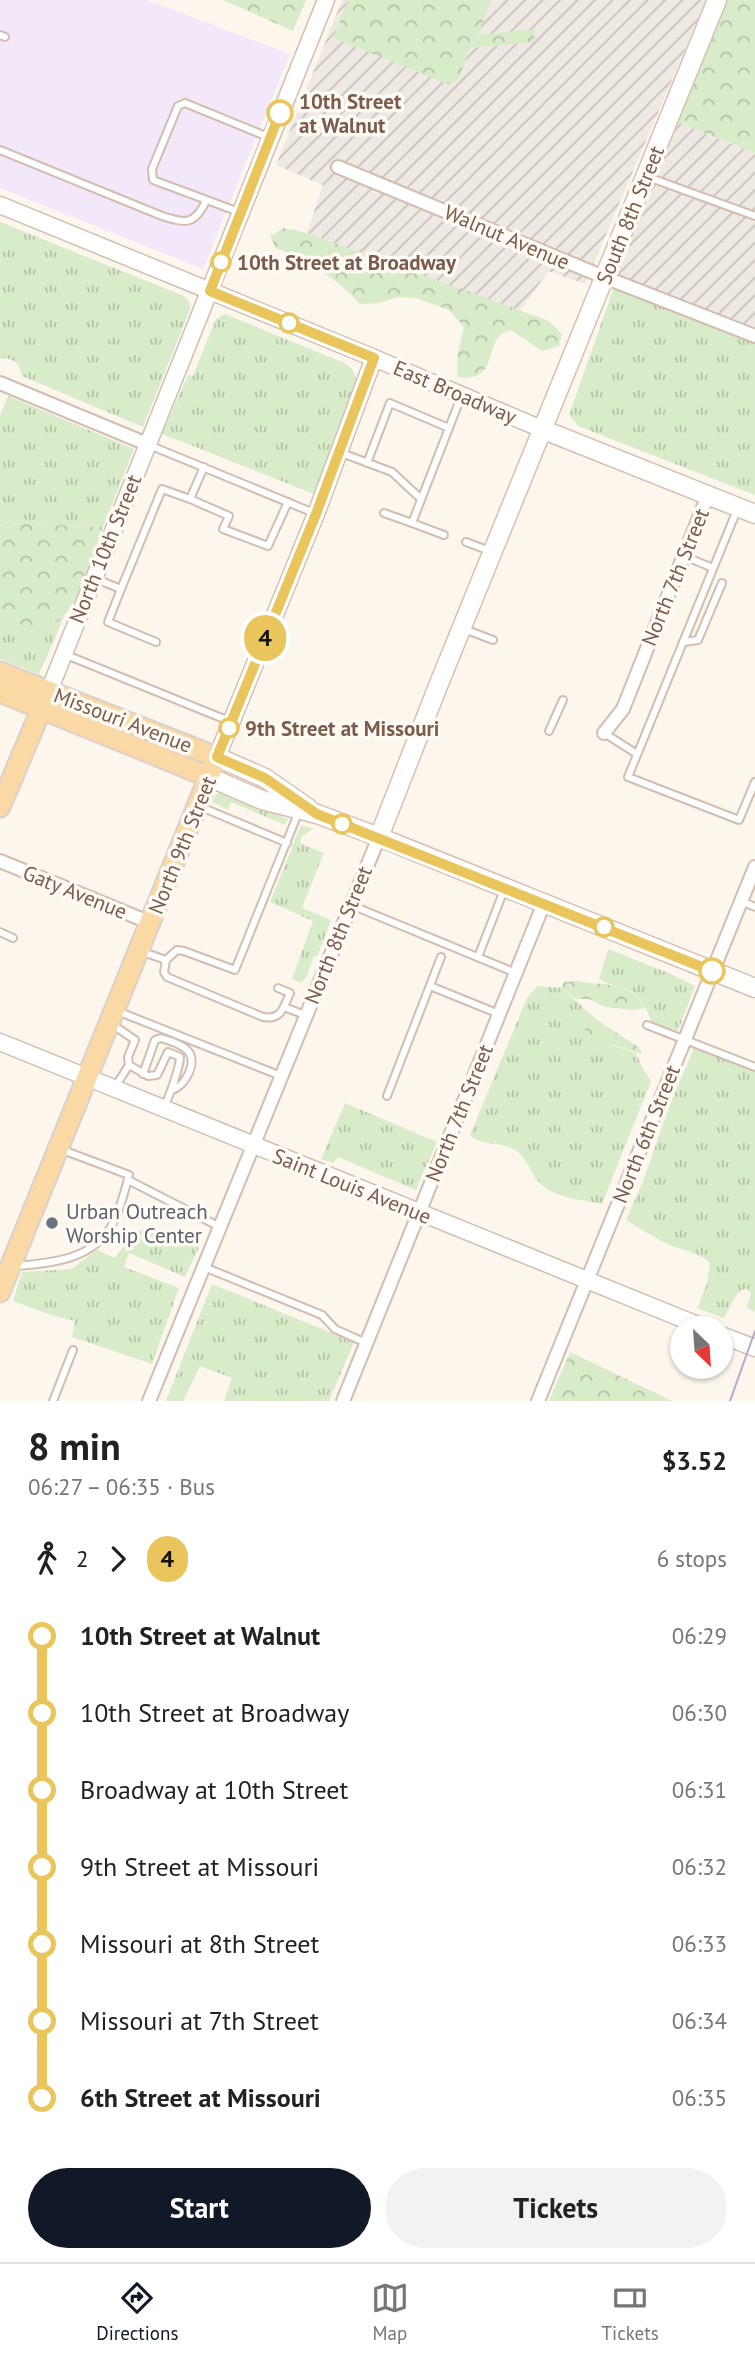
<!DOCTYPE html>
<meta charset="utf-8">
<style>
body{margin:0;font-family:"PT Sans",sans-serif;background:#f2f2f2;color:#222;height:100vh;display:flex;flex-direction:column;font-size:26px;white-space:nowrap}
*{box-sizing:border-box;margin:0}
p{font-size:23px;color:#767676}
.icon{flex:none;width:38px;height:38px;fill:none;stroke:currentColor;stroke-width:2;stroke-linecap:round;stroke-linejoin:round}
.map{position:relative;height:1401px;overflow:hidden}
.drawer{display:flex;flex-direction:column;background:#fff;flex:1}
.drawer>*{flex:none}
.badge{padding:0 14px;border-radius:23px;font-size:24px;line-height:46px}
.needle{width:46px;rotate:155deg}
.controls{position:absolute;left:670px;top:1316px;display:grid;gap:14px}
.controls a{display:grid;place-items:center;width:63px;height:63px;border-radius:50%;background:#fff;box-shadow:0 2px 5px #0004;font-size:35px}
.map>.badge{position:absolute;translate:-50% -50%;box-shadow:0 0 0 4px #fff}
.legs{display:flex;align-items:center;gap:10px;height:77px;padding:0 28px;font-size:23px}
.legs p{margin-inline-start:auto}
.head{display:flex;align-items:center;justify-content:space-between;height:119px;padding:0 28px}
h1{font-size:38px;font-weight:700;line-height:52px}
.cta{display:flex;gap:14px;margin-top:auto;padding:14px 28px}
.cta a{flex:1;height:80px;border-radius:42px;background:#111827;color:#fff;font-size:28px;font-weight:700;line-height:80px;text-align:center}
.cta a+a{background:#f2f2f2;color:#222}
ul{padding:0 28px;list-style:none}
li{display:flex;align-items:center;gap:24px;height:77px;font-size:26px}
li i{display:grid;place-items:center;width:10px;height:100%;margin:0 9px;background:currentColor}
li i::after{content:'';width:18px;height:18px;margin:-9px;border:5px solid;border-radius:50%;background:#fff}
li p{margin-inline-start:auto}
li:first-child i{background:linear-gradient(#0000 50%,currentColor 0)}
li:last-child i{background:linear-gradient(currentColor 50%,#0000 0)}
.tabs{display:flex;justify-content:space-around;align-items:center;height:98px;border-top:2px solid #e0e0e0;background:#fff;font-size:19px;color:#767676}
.tabs a{display:grid;justify-items:center;gap:4px}
.tabs .selected{color:#111827}
.map>svg:first-child{display:block}
.industrial{fill:url(#industrial-furrows)}
.education{fill:#f3e8fa}
.grass{fill:url(#grass-tufts)}
.forest{fill:url(#forest-crowns)}
.lines{fill:none;stroke-linecap:round;stroke-linejoin:round}
.service-casing{stroke:#d1beb0;stroke-width:10}
.minor-casing{stroke:#d1beb0;stroke-width:16}
.tertiary-casing{stroke:#d1beb0;stroke-width:19}
.secondary-casing{stroke:#d6c0b0;stroke-width:21}
.primary-casing{stroke:#dad1cd;stroke-width:23}
.service{stroke:#fff;stroke-width:6}
.minor{stroke:#fff;stroke-width:12}
.tertiary{stroke:#fff;stroke-width:16}
.secondary{stroke:#fff;stroke-width:18}
.primary{stroke:#fbd9a5;stroke-width:19}
.tram{stroke:#b9a8c9;stroke-width:2}
.line-1-casing{stroke:#fff;stroke-width:16}
.line-1{stroke:#eac55c;stroke-width:10}
.stop-1-dot{fill:#fff;stroke:#eac55c;stroke-width:3.5}
.worship-dot{fill:#6b7280;stroke:#fffaf3;stroke-width:2.5}
.labels{text-anchor:middle;dominant-baseline:central;stroke-width:7;stroke-linejoin:round;paint-order:stroke}
.stop-label{font-size:21px;font-weight:bold;fill:#7a5c4d;stroke:#fffaf3;text-anchor:start}
.street-label{font-size:21px;fill:#7a5c4d;stroke:#fffaf3}
.worship-label{font-size:21px;fill:#5b616d;stroke:#fffaf3;text-anchor:start}
</style>
<div class="map">
<svg width="755" height="1401" viewBox="0 0 755 1401">
<defs>
<pattern id="industrial-furrows" width="10" height="10" patternUnits="userSpaceOnUse" patternTransform="scale(1.75)"><rect width="10" height="10" fill="#efe9e4"/><path d="M-1 1l2-2M0 10L10 0M9 11l2-2" fill="none" stroke="#c7c0bb"/></pattern>
<pattern id="grass-tufts" width="24" height="20" patternUnits="userSpaceOnUse" patternTransform="scale(1.75)"><rect width="24" height="20" fill="#d8ecc9"/><path d="M3 7l-1-3M5 7V3M7 7l1-3M15 17l-1-3M17 17v-4M19 17l1-3" fill="none" stroke="#b4c2a5"/></pattern>
<pattern id="forest-crowns" width="20" height="18" patternUnits="userSpaceOnUse" patternTransform="scale(1.75)"><rect width="20" height="18" fill="#d8ecc9"/><path d="M2 6a3 3 0 1 1 6 0M12 15a3 3 0 1 1 6 0" fill="none" stroke="#b4c2a5"/></pattern>
</defs>
<rect width="100%" height="100%" fill="#fdf6ec"/>
<!-- industrial -->
<g class="industrial">
<path d="M342,0H706L585,284L548,271L520,312L307,233L323,185L276,165Z"/>
<path d="M677,122L755,153V329L614,274Z"/>
</g>
<!-- education -->
<path class="education" d="M0,0H147L290,54L203,269L0,188Z"/>
<!-- grass -->
<g class="grass">
<path d="M0,222L184,296L189,301L190,309L143,427L22,376C20,363 13,358 0,358Z"/>
<path d="M614,287L755,343V495L578,426L569,415Z"/>
<path d="M225,314L344,363L352,369L358,381L314,494L162,434L188,375L193,376L216,319Z"/>
<path d="M8,396L134,449L103,527L8,523L0,525V416Z"/>
<path d="M65,615L39,674L0,659V626C28,630 43,636 65,615Z"/>
<path d="M221,792L288,819L285,825L231,802L228,810L212,802L216,794Z"/>
<path d="M301,825L313,829L301,837L300,843L324,853L302,908L331,920L317,957L314,956L307,976L301,983L292,979L313,921L270,902Z"/>
<path d="M608,949L671,974L695,986L678,1031L652,1024C648,1012 643,998 631,991C621,985 609,986 599,979Z"/>
<path d="M537,986L562,988L597,1020L585,1025L611,1045L636,1053L642,1067L651,1081L602,1204C578,1199 548,1198 534,1176C528,1166 525,1156 515,1150C501,1141 480,1146 470,1135L527,998Z"/>
<path d="M694,1048L702,1049L755,1070V1309L754,1312L747,1307L751,1293L746,1288L737,1294L724,1318L697,1308L707,1284L710,1263C699,1252 680,1250 665,1243C652,1236 639,1228 626,1220L643,1181L671,1102Z"/>
<path d="M345,1103L437,1142L416,1190L338,1157L333,1163L321,1159Z"/>
<path d="M145,1227L200,1245L185,1277L129,1253L124,1267L179,1288L152,1364L72,1337L75,1321L48,1314L13,1301L22,1272L71,1269L97,1250L115,1258L128,1240Z"/>
<path d="M212,1284L354,1342L329,1401H224L232,1378L200,1366L183,1401H166Z"/>
</g>
<!-- forest -->
<g class="forest">
<path d="M223,0H306L293,31Z"/>
<path d="M348,0H491L478,35L535,29L534,42L470,48L459,78L450,85L333,38Z"/>
<path d="M726,0H755V153L677,122Z"/>
<path d="M284,228L307,233L549,321L562,334L559,346L542,351L511,330C480,337 503,384 457,377L458,353L464,327L449,310L416,298L398,297L380,303L360,304C337,278 307,261 276,248L270,236Z"/>
<path d="M8,523L103,527C90,561 79,623 38,631C27,633 11,628 0,626V525Z"/>
<path d="M578,981C594,985 615,982 630,991C636,994 642,1003 647,1008L632,1010L605,1007L589,999H576L562,988L563,982Z"/>
<path d="M597,1020L640,1048L642,1054L594,1039L585,1031V1025Z"/>
<path d="M570,1352L672,1401H549Z"/>
</g>
<g class="lines">
<defs>
<g id="service">
<path d="M0,35L5,37"/>
<path d="M0,150L162,216C185,223 194,226 206,201"/>
<path d="M648,177L755,216"/>
<path d="M239,212L153,180L152,169L178,106L185,103L268,137"/>
<path d="M149,445L314,513"/>
<path d="M339,452L392,472L421,499"/>
<path d="M367,463L390,403L449,428"/>
<path d="M204,467L190,499L229,516L223,529L268,546L288,502"/>
<path d="M737,510L628,777L739,820L755,782"/>
<path d="M384,513L412,523L461,397"/>
<path d="M412,523L444,535"/>
<path d="M466,542L490,551"/>
<path d="M684,556L713,568"/>
<path d="M96,579L121,589L162,489L190,499"/>
<path d="M121,589L108,622L156,642"/>
<path d="M464,629L493,640"/>
<path d="M683,642L698,640L722,583"/>
<path d="M64,654L229,721"/>
<path d="M549,731L563,700"/>
<path d="M604,733L637,754"/>
<path d="M201,807L287,843"/>
<path d="M741,901L755,907"/>
<path d="M351,905L516,973"/>
<path d="M0,932L13,938"/>
<path d="M143,952L166,960L177,950L184,951L235,970L299,811"/>
<path d="M478,957L504,890"/>
<path d="M166,960L164,972L167,977L263,1017C282,1020 283,1008 290,993L278,988"/>
<path d="M430,986L499,1014"/>
<path d="M284,1007L305,1015"/>
<path d="M117,1011L281,1076"/>
<path d="M113,1025L135,1040L128,1057L129,1065L148,1076L157,1075L168,1052L180,1057C180,1067 169,1097 164,1107"/>
<path d="M647,1025L755,1067"/>
<path d="M143,1074L155,1040L161,1038C170,1041 182,1044 188,1051C198,1063 185,1086 172,1090"/>
<path d="M115,1087L129,1065"/>
<path d="M387,1096L441,957"/>
<path d="M128,1180L220,1227"/>
<path d="M15,1266C51,1263 96,1260 114,1221C121,1207 125,1190 129,1175L60,1149"/>
<path d="M204,1267L322,1315L335,1329L366,1343"/>
<path d="M53,1401L73,1350"/>
</g>
<g id="minor">
<path d="M338,167L604,277L755,336"/>
<path d="M0,383L147,444"/>
<path d="M604,733L623,709L708,495"/>
<path d="M0,861L151,923"/>
<path d="M149,1401L379,837"/>
<path d="M343,1401L544,903"/>
<path d="M538,1401L755,867"/>
</g>
<g id="tertiary">
<path d="M0,205L374,358L544,430"/>
<path d="M49,691L326,0"/>
<path d="M217,757L316,514L374,358"/>
<path d="M0,1042L705,1328"/>
<path d="M721,1335L755,1348"/>
</g>
<g id="secondary">
<path d="M544,430L755,514"/>
<path d="M217,757L265,778L308,808"/>
<path d="M209,777L262,800L317,814L379,837L755,988"/>
<path d="M379,837L438,686L717,0"/>
</g>
<g id="primary">
<path d="M0,672L217,757L0,1292"/>
<path d="M0,692L209,777"/>
<path d="M0,807L46,698"/>
</g>
</defs>
<!-- service casing -->
<use href="#service" class="service-casing"/>
<!-- minor casing -->
<use href="#minor" class="minor-casing"/>
<!-- tertiary casing -->
<use href="#tertiary" class="tertiary-casing"/>
<!-- secondary casing -->
<use href="#secondary" class="secondary-casing"/>
<!-- primary casing -->
<use href="#primary" class="primary-casing"/>
<!-- service -->
<use href="#service" class="service"/>
<!-- minor -->
<use href="#minor" class="minor"/>
<!-- tertiary -->
<use href="#tertiary" class="tertiary"/>
<!-- secondary -->
<use href="#secondary" class="secondary"/>
<!-- primary -->
<use href="#primary" class="primary"/>
<!-- tram -->
<path class="tram" d="M730,1401L755,1331"/>
</g>
<g class="lines">
<defs>
<path id="line-1" d="M280,113L210,291L374,358L316,514L217,757L265,778L317,814L712,971"/>
</defs>
<!-- line-1 casing -->
<use href="#line-1" class="line-1-casing"/>
<!-- line-1 -->
<use href="#line-1" class="line-1"/>
</g>
<!-- markers -->
<g class="stop-1-dot">
<circle cx="280" cy="113" r="12"/>
<circle cx="221" cy="262" r="9"/>
<circle cx="289" cy="323" r="9"/>
<circle cx="229" cy="728" r="9"/>
<circle cx="342" cy="824" r="9"/>
<circle cx="604" cy="927" r="9"/>
<circle cx="712" cy="971" r="12"/>
</g>
<circle class="worship-dot" cx="52" cy="1223" r="7"/>
<g class="labels">
<!-- stop labels -->
<g class="stop-label">
<text x="299" y="101">10th Street<tspan x="299" dy="24">at Walnut</tspan></text>
<text x="237" y="262">10th Street at Broadway</text>
<text x="245" y="728">9th Street at Missouri</text>
</g>
<!-- street labels -->
<g class="street-label">
<text transform="translate(630 215) rotate(-68)">South 8th Street</text>
<text transform="translate(507 237) rotate(23)">Walnut Avenue</text>
<text transform="translate(455 392) rotate(23)">East Broadway</text>
<text transform="translate(105 549) rotate(-68)">North 10th Street</text>
<text transform="translate(675 577) rotate(-68)">North 7th Street</text>
<text transform="translate(123 720) rotate(21)">Missouri Avenue</text>
<text transform="translate(182 845) rotate(-68)">North 9th Street</text>
<text transform="translate(75 892) rotate(22)">Gaty Avenue</text>
<text transform="translate(338 935) rotate(-68)">North 8th Street</text>
<text transform="translate(459 1113) rotate(-68)">North 7th Street</text>
<text transform="translate(646 1134) rotate(-68)">North 6th Street</text>
<text transform="translate(352 1186) rotate(22)">Saint Louis Avenue</text>
</g>
<!-- worship labels -->
<g class="worship-label">
<text x="66" y="1211">Urban Outreach<tspan x="66" dy="24">Worship Center</tspan></text>
</g>
</g>
</svg>
<div class="controls">
<a><svg class="needle" viewBox="-14 -14 28 28"><path d="M0-13l5 13h-10z" fill="#e53935"/><path d="M0 13l5-13h-10z" fill="#767676"/></svg></a>
</div>
<b class="badge" style="left:265px;top:638px;background:#eac55c;color:#111">4</b>
</div>
<section class="drawer">
<div class="head"><div><h1>8 min</h1><p>06:27 – 06:35 · Bus</p></div><b>$3.52</b></div>
<div class="legs"><svg class="icon" aria-label="walk" viewBox="0 0 24 24"><circle cx="13" cy="4" r="2"/><path d="M13 8l-2 6 4 7M11 14l-3 7M7 12l3-4h3l4 4"/></svg>2<svg class="icon" aria-label="forward" viewBox="0 0 24 24"><path d="M9 5l7 7-7 7"/></svg><b class="badge" style="background:#eac55c;color:#111">4</b><p>6 stops</p></div>
<ul>
<li><i style="color:#eac55c"></i><b>10th Street at Walnut</b><p>06:29</p></li>
<li><i style="color:#eac55c"></i><span>10th Street at Broadway</span><p>06:30</p></li>
<li><i style="color:#eac55c"></i><span>Broadway at 10th Street</span><p>06:31</p></li>
<li><i style="color:#eac55c"></i><span>9th Street at Missouri</span><p>06:32</p></li>
<li><i style="color:#eac55c"></i><span>Missouri at 8th Street</span><p>06:33</p></li>
<li><i style="color:#eac55c"></i><span>Missouri at 7th Street</span><p>06:34</p></li>
<li><i style="color:#eac55c"></i><b>6th Street at Missouri</b><p>06:35</p></li>
</ul>
<div class="cta"><a>Start</a><a>Tickets</a></div>
</section>
<nav class="tabs">
<a class="selected"><svg class="icon" aria-label="directions" viewBox="0 0 24 24"><path d="M12 3l9 9-9 9-9-9zM9 14v-3h6M13 9l2 2-2 2"/></svg>Directions</a>
<a><svg class="icon" aria-label="map" viewBox="0 0 24 24"><path d="M3 6l6-2 6 2 6-2v14l-6 2-6-2-6 2zM9 4v14M15 6v14"/></svg>Map</a>
<a><svg class="icon" aria-label="tickets" viewBox="0 0 24 24"><path d="M3 7h18v10H3zM15 7v10"/></svg>Tickets</a>
</nav>
